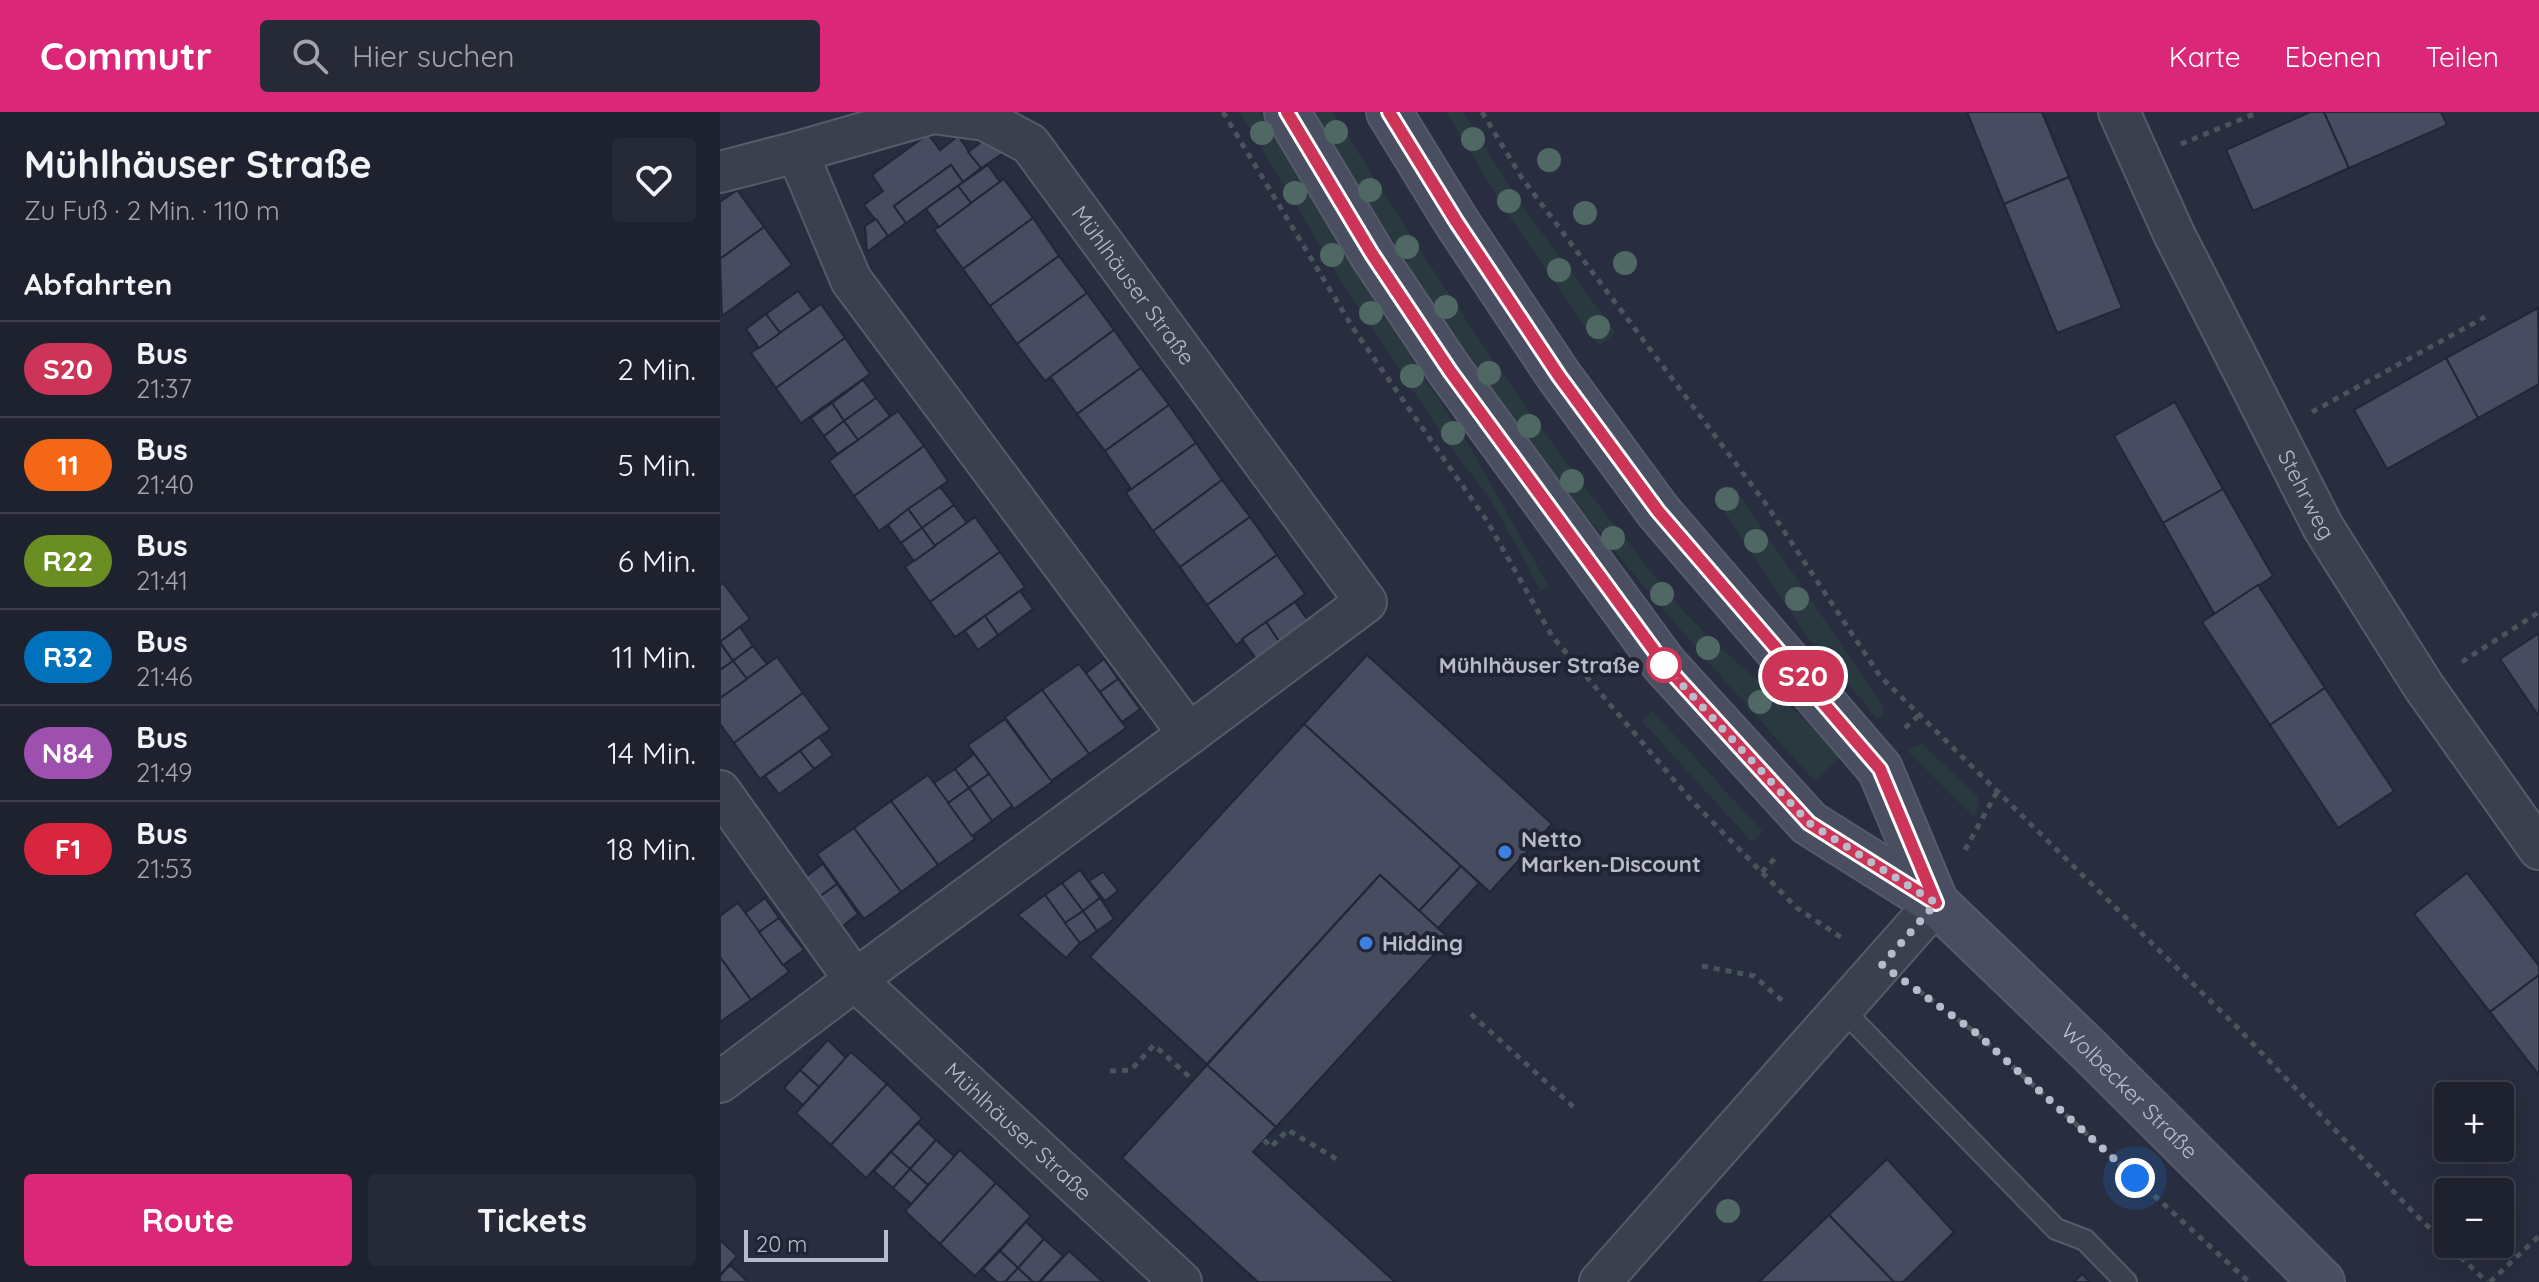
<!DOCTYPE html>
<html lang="de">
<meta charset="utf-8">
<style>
body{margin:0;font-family:Quicksand,sans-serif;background:#262a37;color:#f1f3f6;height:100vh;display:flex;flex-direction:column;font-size:30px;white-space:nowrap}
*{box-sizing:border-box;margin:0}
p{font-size:26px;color:#a1a4aa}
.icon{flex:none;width:44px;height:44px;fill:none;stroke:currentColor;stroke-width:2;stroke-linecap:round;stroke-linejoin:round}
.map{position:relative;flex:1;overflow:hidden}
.panel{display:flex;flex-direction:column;background:#1e222f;width:720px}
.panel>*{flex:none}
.badge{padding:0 16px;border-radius:26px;font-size:28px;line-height:52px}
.tools{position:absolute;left:1714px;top:970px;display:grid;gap:16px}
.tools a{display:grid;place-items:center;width:80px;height:80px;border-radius:8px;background:#1e222f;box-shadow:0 8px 32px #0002,0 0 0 2px #3c3f4b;font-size:40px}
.scale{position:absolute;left:24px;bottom:20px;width:144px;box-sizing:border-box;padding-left:8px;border:4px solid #b8bbc9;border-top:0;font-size:22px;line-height:28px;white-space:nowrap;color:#b8bbc9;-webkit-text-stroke:6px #202434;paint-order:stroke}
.you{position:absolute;width:40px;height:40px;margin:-20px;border:6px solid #fff;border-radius:50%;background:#1a73e8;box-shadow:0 0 0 12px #1a73e833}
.map>.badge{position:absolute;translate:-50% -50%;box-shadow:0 0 0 4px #fff}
h2{padding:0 24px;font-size:30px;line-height:72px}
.round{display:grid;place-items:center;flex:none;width:84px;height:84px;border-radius:8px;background:#262a37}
.headline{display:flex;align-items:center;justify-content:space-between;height:136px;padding:0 24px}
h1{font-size:38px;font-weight:700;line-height:60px}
.cta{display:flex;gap:16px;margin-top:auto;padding:16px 24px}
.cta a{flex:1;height:92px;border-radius:8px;background:#db2777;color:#fff;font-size:32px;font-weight:700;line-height:92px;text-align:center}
.cta a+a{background:#262a37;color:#f1f3f6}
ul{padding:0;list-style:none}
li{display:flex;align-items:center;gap:24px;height:96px;padding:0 24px;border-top:2px solid #3c3f4b}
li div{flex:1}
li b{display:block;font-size:30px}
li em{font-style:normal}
li .badge{min-width:88px;font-weight:700;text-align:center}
header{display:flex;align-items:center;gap:48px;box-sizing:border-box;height:112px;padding:0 40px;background:#db2777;color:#fff}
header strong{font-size:38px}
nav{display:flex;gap:44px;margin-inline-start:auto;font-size:28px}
.search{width:560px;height:72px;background:#262a37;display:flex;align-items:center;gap:20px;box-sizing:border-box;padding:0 28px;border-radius:8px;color:#a1a4aa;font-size:30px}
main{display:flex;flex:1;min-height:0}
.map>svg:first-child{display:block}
.green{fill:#2a3940}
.building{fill:#474c60;stroke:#222636;stroke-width:2}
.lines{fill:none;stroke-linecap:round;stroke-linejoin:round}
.service-casing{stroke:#565b69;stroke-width:24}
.minor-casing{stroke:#565b69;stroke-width:44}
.secondary-casing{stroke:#565b69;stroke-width:48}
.path{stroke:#48565c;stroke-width:5;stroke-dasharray:6 6;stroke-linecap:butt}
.service{stroke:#3b404f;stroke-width:20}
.minor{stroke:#3b404f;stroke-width:40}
.secondary{stroke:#4a4e61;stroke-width:44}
.tree{fill:#506864}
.line-casing{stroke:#fff;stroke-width:18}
.line{stroke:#cc3557;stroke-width:12}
.walk{stroke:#b8bbc9;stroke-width:8;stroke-dasharray:0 14.4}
.stop-dot{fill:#fff;stroke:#cc3557;stroke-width:4}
.shop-dot{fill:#3f7fe0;stroke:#202434;stroke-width:3}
.labels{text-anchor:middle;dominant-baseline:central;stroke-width:8;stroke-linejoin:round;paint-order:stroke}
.street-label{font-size:22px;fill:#b8bbc9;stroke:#202434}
.stop-label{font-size:22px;font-weight:bold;fill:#b8bbc9;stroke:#202434;text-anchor:end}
.poi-label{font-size:22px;font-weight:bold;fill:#b8bbc9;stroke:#202434;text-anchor:start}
</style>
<header>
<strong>Commutr</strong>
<div class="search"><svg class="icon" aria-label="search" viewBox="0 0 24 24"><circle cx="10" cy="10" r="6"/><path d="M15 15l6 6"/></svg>Hier suchen</div>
<nav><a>Karte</a><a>Ebenen</a><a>Teilen</a></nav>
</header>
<main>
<section class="panel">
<div class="headline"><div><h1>Mühlhäuser Straße</h1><p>Zu Fuß · 2 Min. · 110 m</p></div><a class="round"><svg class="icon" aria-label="heart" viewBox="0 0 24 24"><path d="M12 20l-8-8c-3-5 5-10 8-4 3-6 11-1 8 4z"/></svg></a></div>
<h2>Abfahrten</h2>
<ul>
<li><span class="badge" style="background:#cc3557;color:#fff">S20</span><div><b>Bus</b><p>21:37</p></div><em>2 Min.</em></li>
<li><span class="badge" style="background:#f36717;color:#fff">11</span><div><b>Bus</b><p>21:40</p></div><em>5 Min.</em></li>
<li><span class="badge" style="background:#6b8e23;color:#fff">R22</span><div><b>Bus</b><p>21:41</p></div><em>6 Min.</em></li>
<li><span class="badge" style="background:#0072bc;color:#fff">R32</span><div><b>Bus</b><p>21:46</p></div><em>11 Min.</em></li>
<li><span class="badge" style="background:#9e50ae;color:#fff">N84</span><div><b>Bus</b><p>21:49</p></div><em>14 Min.</em></li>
<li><span class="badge" style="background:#d7263d;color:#fff">F1</span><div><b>Bus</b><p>21:53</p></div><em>18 Min.</em></li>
</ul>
<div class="cta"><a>Route</a><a>Tickets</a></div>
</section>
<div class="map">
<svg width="1819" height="1170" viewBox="0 0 1819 1170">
<rect width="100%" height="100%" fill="#282d3f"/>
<!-- green -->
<g class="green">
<path d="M520,0H540L625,144L751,337L828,473L821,479L771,388L729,333L625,176Z"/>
<path d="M594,0H613C702,143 792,284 897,416C918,442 938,471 961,496C1009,550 1071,592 1124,641L1095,669C987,551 882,430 788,301C718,204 656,102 594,0Z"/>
<path d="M726,0H743L805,98L896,221L878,234L788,102Z"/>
<path d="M1013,373L1162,593L1164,600L1158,607L1084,521L997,388Z"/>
<path d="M932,599L1043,720L1032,730L921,608Z"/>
<path d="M1202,632L1257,684L1259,692L1254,705L1187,638Z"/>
</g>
<!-- building -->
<g class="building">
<path d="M1247,0H1322L1349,65L1284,92Z"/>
<path d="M1590,0H1604L1629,56L1533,99L1506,38Z"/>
<path d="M1604,0H1721L1727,13L1629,56Z"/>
<path d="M208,22L220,38L238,24L261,56L243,70L231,53L174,94L186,111L168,124L144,93L163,79L152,63Z"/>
<path d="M264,28L288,38L261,56L248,40Z"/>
<path d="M231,53L243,70L186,111L174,94Z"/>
<path d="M268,53L280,70L251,91L238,74Z"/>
<path d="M1349,65L1402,196L1337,221L1284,92Z"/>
<path d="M284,67L313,106L243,157L214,118Z"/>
<path d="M238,74L251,91L219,115L206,97Z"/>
<path d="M17,78L44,115L0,147V90Z"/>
<path d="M313,106L339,144L270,194L243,157Z"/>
<path d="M156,107L168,124L147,140L145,114Z"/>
<path d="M44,115L72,153L2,204L0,147Z"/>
<path d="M339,144L367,181L297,232L270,194Z"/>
<path d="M78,179L92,198L60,221L46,202Z"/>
<path d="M367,181L394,218L325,269L297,232Z"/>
<path d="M101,192L125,226L56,276L31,241Z"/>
<path d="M1818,196L1819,272L1758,306L1726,246Z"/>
<path d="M46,202L60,221L39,236L26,217Z"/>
<path d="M394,218L421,256L357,302L332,267L325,269Z"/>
<path d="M125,226L150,262L81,311L56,276Z"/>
<path d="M1726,246L1758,306L1667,357L1634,298Z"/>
<path d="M421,256L449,293L385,339L357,302Z"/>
<path d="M143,268L156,286L124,309L112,291Z"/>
<path d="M156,286L170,304L138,328L124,309Z"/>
<path d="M1455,290L1503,377L1443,411L1394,324Z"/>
<path d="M112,291L124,309L104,324L91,306Z"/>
<path d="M449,293L476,331L406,381L410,375L385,339Z"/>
<path d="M178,299L204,334L134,384L109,349Z"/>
<path d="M124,309L138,328L117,342L104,324Z"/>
<path d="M476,331L502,368L433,419L406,381Z"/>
<path d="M204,334L228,369L159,419L134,384Z"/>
<path d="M502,368L530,405L460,455L433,419Z"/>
<path d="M220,375L234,393L202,416L188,397Z"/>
<path d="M1503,377L1553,464L1495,503L1443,411Z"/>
<path d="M234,393L247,411L215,434L202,416Z"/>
<path d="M188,397L202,416L181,431L168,413Z"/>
<path d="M255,405L280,440L210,490L185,455Z"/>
<path d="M530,405L557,443L487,493L460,455Z"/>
<path d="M202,416L215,434L194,449L181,431Z"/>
<path d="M280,440L305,475L235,525L210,490Z"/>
<path d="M557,443L585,482L516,533L487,493Z"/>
<path d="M3,471L30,507L0,530V473Z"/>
<path d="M1538,473L1605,576L1550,613L1482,510Z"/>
<path d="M300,479L313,497L278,523L265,504Z"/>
<path d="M575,490L589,510L560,531L546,510Z"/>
<path d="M265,504L278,523L258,538L245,519Z"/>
<path d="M546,510L560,531L537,548L522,527Z"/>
<path d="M20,515L33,534L13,549L0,530Z"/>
<path d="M1819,521V602L1818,603L1780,547Z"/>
<path d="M0,531L13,549L0,558Z"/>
<path d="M33,534L47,552L27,567L13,549Z"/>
<path d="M647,543L832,712L770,780L584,612Z"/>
<path d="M57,545L83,581L14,631L0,612V586Z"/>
<path d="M384,547L398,567L380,580L366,561Z"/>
<path d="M13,549L27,567L0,586V558Z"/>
<path d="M359,552L406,616L369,642L322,578Z"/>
<path d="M398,567L420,597L402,610L380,580Z"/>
<path d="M1605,576L1674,679L1618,716L1550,613Z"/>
<path d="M322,578L369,642L331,669L285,605Z"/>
<path d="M83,581L110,617L40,667L14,631Z"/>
<path d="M285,607L332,670L294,697L248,633Z"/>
<path d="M584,612L741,754L699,799L660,763L487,952L370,845Z"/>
<path d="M99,625L113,643L94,657L80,639Z"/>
<path d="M80,639L94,657L59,682L45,664Z"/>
<path d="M254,642L269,662L249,676L235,657Z"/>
<path d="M235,657L249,676L228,691L214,671Z"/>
<path d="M269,662L292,694L272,709L249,676Z"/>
<path d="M208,663L255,727L218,753L171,689Z"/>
<path d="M249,676L272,709L252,724L228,691Z"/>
<path d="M171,689L218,753L181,780L134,716Z"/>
<path d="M134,716L181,780L144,807L97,742Z"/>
<path d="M103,752L117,772L98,786L84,766Z"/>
<path d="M741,754L759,771L718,816L699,799Z"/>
<path d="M360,758L380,786L363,799L342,771Z"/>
<path d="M383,760L398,779L385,789L369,769Z"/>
<path d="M1747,761L1819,854V863L1770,900L1694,802Z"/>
<path d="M660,763L729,826L556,1015L487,953Z"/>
<path d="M342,771L363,799L345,811L325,783Z"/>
<path d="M117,772L138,802L120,816L98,786Z"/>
<path d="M325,783L360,831L346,846L298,803Z"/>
<path d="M45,786L59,806L39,820L25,801Z"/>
<path d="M380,786L394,807L377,819L363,799Z"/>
<path d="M18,791L69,860L31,888L0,845V804Z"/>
<path d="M363,799L377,819L360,831L345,811Z"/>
<path d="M59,806L84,838L63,853L39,820Z"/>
<path d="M0,845L31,888L0,910Z"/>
<path d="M1819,863V963L1770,900Z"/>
<path d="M108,928L126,946L99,975L80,958Z"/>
<path d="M131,940L167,972L111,1033L76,1001Z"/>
<path d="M487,953L556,1015L533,1040L675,1170H538L402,1046Z"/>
<path d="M80,958L99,975L83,993L64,976Z"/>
<path d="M167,972L202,1006L146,1066L111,1033Z"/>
<path d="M198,1011L216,1028L190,1057L171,1040Z"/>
<path d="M216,1028L235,1045L208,1073L190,1057Z"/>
<path d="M240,1038L276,1071L220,1132L185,1099Z"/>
<path d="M171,1040L190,1057L173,1076L154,1059Z"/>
<path d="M1167,1047L1234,1120L1183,1170H1174L1109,1103Z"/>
<path d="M190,1057L208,1073L191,1092L173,1076Z"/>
<path d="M276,1071L311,1104L255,1164L220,1132Z"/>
<path d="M1109,1103L1174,1170H1039Z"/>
<path d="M306,1110L324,1127L298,1156L280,1139Z"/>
<path d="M324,1127L343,1144L319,1170H313L298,1156Z"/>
<path d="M0,1128L17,1144L0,1163Z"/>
<path d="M280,1139L298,1156L285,1170H277L263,1157Z"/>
<path d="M349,1139L383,1170H320Z"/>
<path d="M10,1153L28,1170H0V1164Z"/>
<path d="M298,1156L313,1170H285Z"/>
<path d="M1362,1162L1370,1170H1354Z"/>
</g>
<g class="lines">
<defs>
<path id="service" d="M1123,898L1336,1117L1365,1128L1406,1170"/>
<g id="minor">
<path id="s1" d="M1399,0L1454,122L1603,415L1704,575L1819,737"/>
<path id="s2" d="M77,40L213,1L265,8L310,32L646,490L469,622"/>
<path id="s3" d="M0,60L77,40L131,168L469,622L135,868L461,1170"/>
<path d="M0,679L135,868L0,970"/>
<path d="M880,1170L1216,791"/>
</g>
<g id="secondary">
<path id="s4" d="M567,0L652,142L730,259L944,552L1089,711L1216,791L1368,937L1602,1170"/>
<path d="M669,0L736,109L839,264L938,399L1160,657L1216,791"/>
</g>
</defs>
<!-- service casing -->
<use href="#service" class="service-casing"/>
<!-- minor casing -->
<use href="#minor" class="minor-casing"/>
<!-- secondary casing -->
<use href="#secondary" class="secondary-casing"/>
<!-- path -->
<g class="path">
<path d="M503,0L633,216L767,409L832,524L971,688L1077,796L1125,828"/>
<path d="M762,0L802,66L1046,392L1160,564L1517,915L1696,1103L1767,1170"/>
<path d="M1461,32L1539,0"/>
<path d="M1592,300L1765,205"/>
<path d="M1742,550L1819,500"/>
<path d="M1185,616L1199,603"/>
<path d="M1245,738L1277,680"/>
<path d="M1042,760L1057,744"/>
<path d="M982,854L1034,864L1066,892"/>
<path d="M1199,879L1255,920L1529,1170"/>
<path d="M751,902L857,998"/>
<path d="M390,959L411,958L434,933L473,968"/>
<path d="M544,1028L551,1035L568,1018L618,1048"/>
<path d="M1770,1170L1819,1124"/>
</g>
<!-- service -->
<use href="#service" class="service"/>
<!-- minor -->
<use href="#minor" class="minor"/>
<!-- secondary -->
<use href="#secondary" class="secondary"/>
</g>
<!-- trees -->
<g class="tree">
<circle cx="616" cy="20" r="12"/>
<circle cx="542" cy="21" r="12"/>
<circle cx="753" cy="27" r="12"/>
<circle cx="829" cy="48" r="12"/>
<circle cx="650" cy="78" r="12"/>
<circle cx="575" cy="81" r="12"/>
<circle cx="789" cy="89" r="12"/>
<circle cx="865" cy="101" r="12"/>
<circle cx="687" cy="135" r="12"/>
<circle cx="612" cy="143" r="12"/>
<circle cx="905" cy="151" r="12"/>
<circle cx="839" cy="158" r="12"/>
<circle cx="726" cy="195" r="12"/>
<circle cx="651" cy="201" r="12"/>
<circle cx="878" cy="215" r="12"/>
<circle cx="769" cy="261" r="12"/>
<circle cx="692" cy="264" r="12"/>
<circle cx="809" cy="314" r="12"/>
<circle cx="733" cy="321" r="12"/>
<circle cx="852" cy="369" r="12"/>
<circle cx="1007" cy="387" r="12"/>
<circle cx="893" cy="426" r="12"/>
<circle cx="1036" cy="429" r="12"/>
<circle cx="942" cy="482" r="12"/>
<circle cx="1077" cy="487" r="12"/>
<circle cx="988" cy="536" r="12"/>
<circle cx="1040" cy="590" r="12"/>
<circle cx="1008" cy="1099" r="12"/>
</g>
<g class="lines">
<defs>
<path id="line" d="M567,0L652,142L730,259L944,552L1089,711L1216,791L1160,657L938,399L839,264L736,109L669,0"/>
</defs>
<!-- line casing -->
<use href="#line" class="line-casing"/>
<!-- line -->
<use href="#line" class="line"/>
<!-- walk -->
<path class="walk" d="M944,553L1089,711L1216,791L1162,853L1255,920L1415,1066"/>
</g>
<!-- markers -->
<circle class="stop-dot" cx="944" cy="553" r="16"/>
<g class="shop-dot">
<circle cx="785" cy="740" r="8"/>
<circle cx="646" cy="831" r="8"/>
</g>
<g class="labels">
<!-- street labels -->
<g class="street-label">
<text stroke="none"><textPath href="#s2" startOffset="420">Mühlhäuser Straße</textPath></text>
<text stroke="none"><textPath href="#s1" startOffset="426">Stehrweg</textPath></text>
<text stroke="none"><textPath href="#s4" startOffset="1304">Wolbecker Straße</textPath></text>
<text stroke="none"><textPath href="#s3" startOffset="1422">Mühlhäuser Straße</textPath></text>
</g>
<!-- stop labels -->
<g class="stop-label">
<text x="920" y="553">Mühlhäuser Straße</text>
</g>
<!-- poi labels -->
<g class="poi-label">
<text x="801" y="727">Netto<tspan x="801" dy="25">Marken-Discount</tspan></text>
<text x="662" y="831">Hidding</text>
</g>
</g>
</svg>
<div class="tools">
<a>+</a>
<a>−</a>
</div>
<div class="scale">20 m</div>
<div class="you" style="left:1415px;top:1066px"></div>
<b class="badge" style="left:1083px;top:564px;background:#cc3557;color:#fff">S20</b>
</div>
</main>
